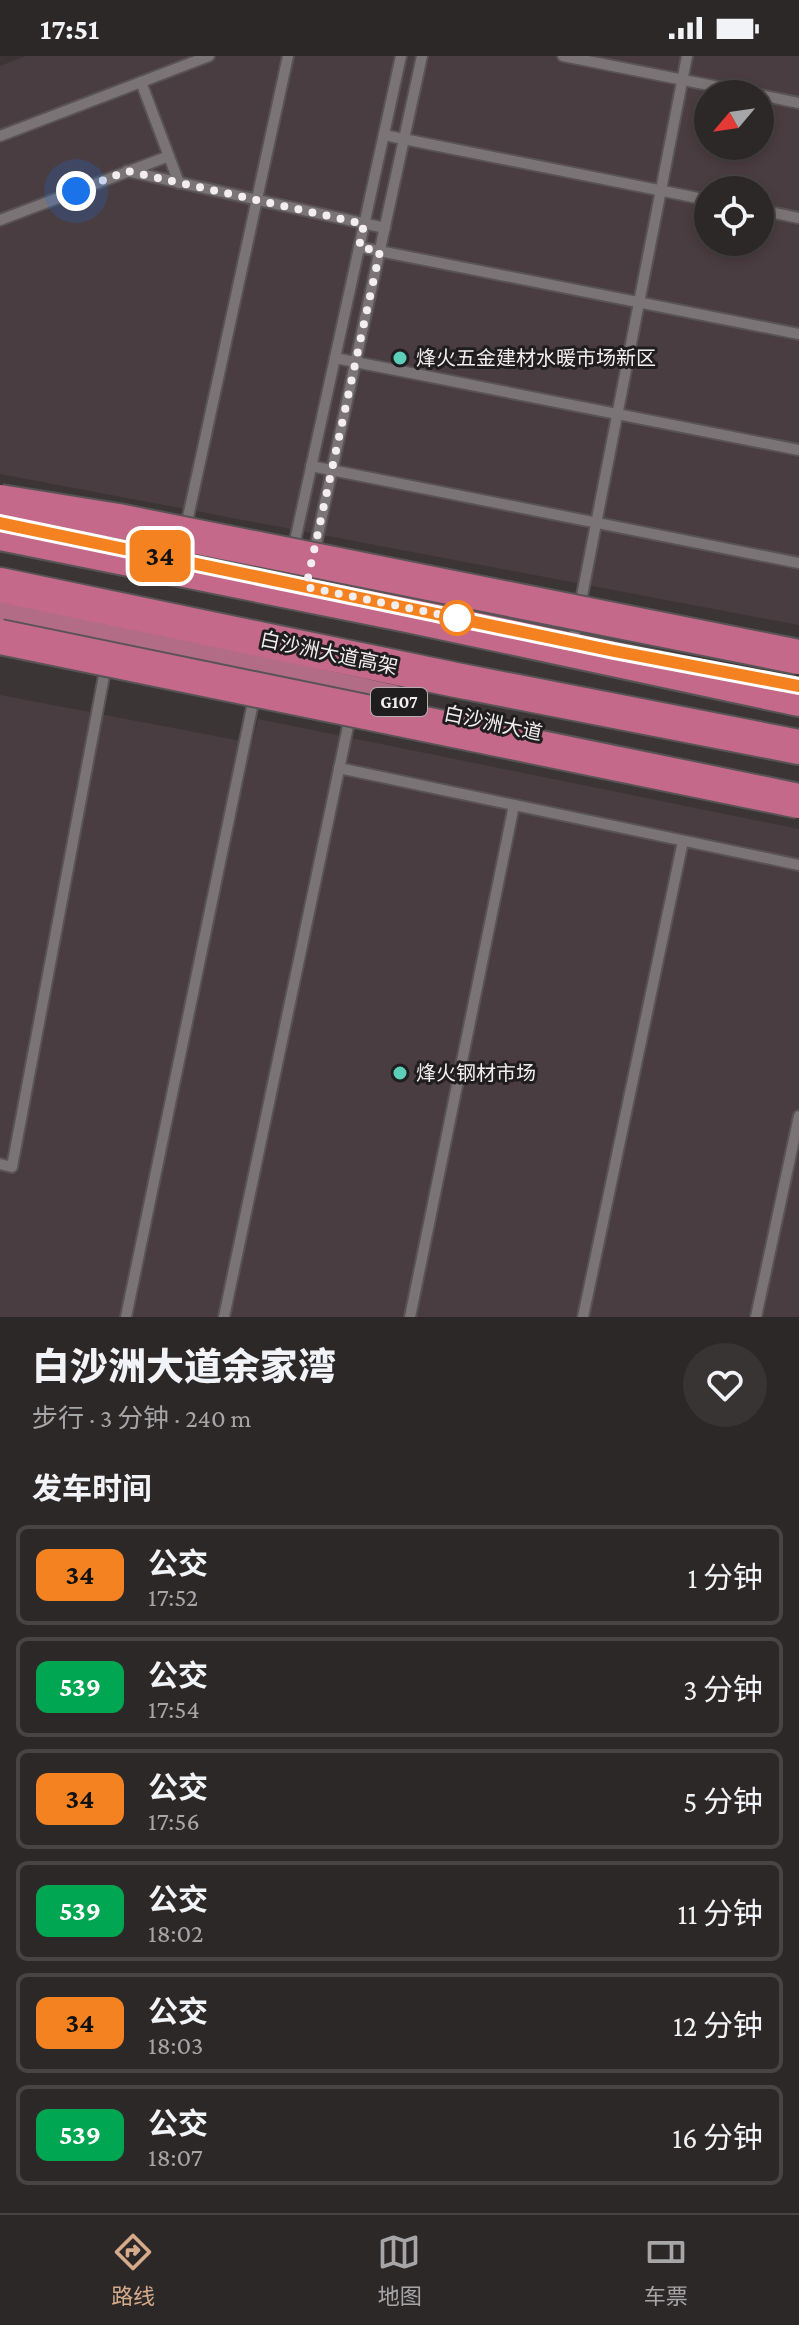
<!DOCTYPE html>
<html lang="zh">
<meta charset="utf-8">
<style>
body{margin:0;font-family:"Crimson Pro","Noto Sans SC",serif;background:#383434;color:#f1f3f6;height:100vh;display:flex;flex-direction:column;font-size:30px;white-space:nowrap}
*{box-sizing:border-box;margin:0}
p{font-size:26px;color:#a6a6a8}
.icon{flex:none;width:44px;height:44px;fill:none;stroke:currentColor;stroke-width:2;stroke-linecap:round;stroke-linejoin:round}
.map{position:relative;height:1261px;overflow:hidden}
.sheet{display:flex;flex-direction:column;background:#2c2828;flex:1}
.sheet>*{flex:none}
.badge{padding:0 16px;border-radius:12px;font-size:28px;line-height:52px}
.needle{width:52px;rotate:241deg}
.fabs{position:absolute;left:694px;top:24px;display:grid;gap:16px}
.fabs a{display:grid;place-items:center;width:80px;height:80px;border-radius:50%;background:#2c2828;box-shadow:0 4px 12px #0003,0 0 0 2px #484445;font-size:40px}
.you{position:absolute;width:40px;height:40px;margin:-20px;border:6px solid #fff;border-radius:50%;background:#1a73e8;box-shadow:0 0 0 12px #1a73e833}
.map>.badge{position:absolute;translate:-50% -50%;box-shadow:0 0 0 4px #fff}
h2{padding:0 32px;font-size:30px;line-height:72px}
.round{display:grid;place-items:center;flex:none;width:84px;height:84px;border-radius:42px;background:#383434}
.summary{display:flex;align-items:center;justify-content:space-between;height:136px;padding:0 32px}
h1{font-size:38px;font-weight:800;line-height:60px}
ul{padding:0;list-style:none}
li{display:flex;align-items:center;gap:24px;height:100px;margin:0 16px 12px;padding:0 16px;border:4px solid #484445;border-radius:12px}
li div{flex:1}
li b{display:block;font-size:30px}
li em{font-style:normal}
li .badge{min-width:88px;font-weight:700;text-align:center}
.status{display:flex;justify-content:space-between;align-items:center;height:56px;padding:0 40px;background:#2c2828;direction:ltr}
.status svg{height:22px;fill:currentColor}
.menu{display:flex;justify-content:space-around;align-items:center;height:112px;border-top:2px solid #484445;background:#2c2828;font-size:22px;color:#a6a6a8}
.menu a{display:grid;justify-items:center;gap:4px}
.menu .active{color:#d6ab8b}
.map>svg:first-child{display:block}
.built{fill:#4a3d41;fill-rule:evenodd}
.lines{fill:none;stroke-linecap:round;stroke-linejoin:round}
.service-casing{stroke:#585354;stroke-width:14}
.primary-casing{stroke:#585354;stroke-width:36}
.trunk-casing{stroke:#585354;stroke-width:38}
.service{stroke:#7b7476;stroke-width:10}
.primary{stroke:#b26c85;stroke-width:32}
.trunk{stroke:#c4698a;stroke-width:34}
.trunk-bridge-casing{stroke:#585354;stroke-width:38;stroke-linecap:butt}
.trunk-bridge{stroke:#c4698a;stroke-width:34}
.line-casing{stroke:#fff;stroke-width:18}
.line{stroke:#f58220;stroke-width:12}
.walk{stroke:#f2eeef;stroke-width:8;stroke-dasharray:0 14.4}
.poi-dot{fill:#5dceb9;stroke:#201d1e;stroke-width:3}
.stop-dot{fill:#fff;stroke:#f58220;stroke-width:4}
.labels{text-anchor:middle;dominant-baseline:central;stroke-width:6;stroke-linejoin:round;paint-order:stroke}
.shield{fill:#201d1e;stroke:#b3afb0;stroke-width:2}
.shield-label{font-size:18px;font-weight:bold;fill:#f2eeef}
.poi-label{font-size:20px;fill:#f2eeef;stroke:#201d1e;text-anchor:start}
.street-label{font-size:20px;fill:#f2eeef;stroke:#201d1e}
</style>
<div class="status"><b>17:51</b><svg viewBox="0 0 49 12"><path d="M0 12V9h3v3zM5 12V6h3v6zM10 12V3h3v9zM15 12V0h3v12zM26 1h20v11H26zM47 4h2v5h-2z"/></svg></div>
<div class="map">
<svg width="799" height="1261" viewBox="0 0 799 1261">
<rect width="100%" height="100%" fill="#3b3536"/>
<!-- built -->
<g class="built">
<path d="M26,0H799V569L0,418V10ZM708,38H760V90H708ZM708,134H760V186H708Z"/>
<path d="M0,639L252,687L258,663L799,773V1261H0Z"/>
</g>
<g class="lines">
<defs>
<g id="service">
<path d="M563,0L754,38"/>
<path d="M141,26L179,127"/>
<path d="M760,39L799,47"/>
<path d="M384,79L708,144"/>
<path d="M0,80L209,0"/>
<path d="M127,115L385,172"/>
<path d="M760,154L799,162"/>
<path d="M0,164L169,100"/>
<path d="M359,191L799,278"/>
<path d="M335,302L799,394"/>
<path d="M311,410L799,507"/>
<path d="M185,475L288,0"/>
<path d="M293,494L401,0"/>
<path d="M314,497L422,0"/>
<path d="M573,586L687,0"/>
<path d="M339,712L799,809"/>
<path d="M0,1108L12,1111L106,609"/>
<path d="M126,1261L255,637"/>
<path d="M224,1261L351,656"/>
<path d="M410,1261L514,749"/>
<path d="M583,1261L683,785"/>
<path d="M756,1261L799,1060"/>
</g>
<path id="primary" d="M0,559L392,645"/>
<g id="trunk">
<path d="M0,477L408,559L799,643"/>
<path d="M0,529L456,624L799,691"/>
</g>
</defs>
<!-- service casing -->
<use href="#service" class="service-casing"/>
<!-- primary casing -->
<use href="#primary" class="primary-casing"/>
<!-- trunk casing -->
<use href="#trunk" class="trunk-casing"/>
<!-- service -->
<use href="#service" class="service"/>
<!-- primary -->
<use href="#primary" class="primary"/>
<!-- trunk -->
<use href="#trunk" class="trunk"/>
<defs>
<g id="trunk-bridge">
<path d="M0,446L118,465L799,601"/>
<path d="M0,581L799,745"/>
</g>
</defs>
<!-- trunk-bridge casing -->
<use href="#trunk-bridge" class="trunk-bridge-casing"/>
<!-- trunk-bridge -->
<use href="#trunk-bridge" class="trunk-bridge"/>
</g>
<g class="lines">
<defs>
<path id="line" d="M0,467L614,595L799,630"/>
</defs>
<!-- line casing -->
<use href="#line" class="line-casing"/>
<!-- line -->
<use href="#line" class="line"/>
<!-- walk -->
<path class="walk" d="M76,135L127,115L364,168L359,191L380,195L306,531L457,562"/>
</g>
<!-- markers -->
<g class="poi-dot">
<circle cx="400" cy="302" r="8"/>
<circle cx="400" cy="1017" r="8"/>
</g>
<circle class="stop-dot" cx="457" cy="562" r="16"/>
<g class="labels">
<!-- shield labels -->
<rect class="shield" x="371" y="632" width="56" height="28" rx="6"/>
<g class="shield-label">
<text x="399" y="646">G107</text>
</g>
<!-- poi labels -->
<g class="poi-label">
<text x="416" y="302">烽火五金建材水暖市场新区</text>
<text x="416" y="1017">烽火钢材市场</text>
</g>
<!-- street labels -->
<g class="street-label">
<text transform="translate(329 597) rotate(12)">白沙洲大道高架</text>
<text transform="translate(493 667) rotate(12)">白沙洲大道</text>
</g>
</g>
</svg>
<div class="fabs">
<a><svg class="needle" viewBox="-14 -14 28 28"><path d="M0-13l5 13h-10z" fill="#e53935"/><path d="M0 13l5-13h-10z" fill="#a6a6a8"/></svg></a>
<a><svg class="icon" aria-label="locate" viewBox="0 0 24 24"><circle cx="12" cy="12" r="6"/><path d="M12 2v4M12 18v4M2 12h4M18 12h4"/></svg></a>
</div>
<div class="you" style="left:76px;top:135px"></div>
<b class="badge" style="left:160px;top:500px;background:#f58220;color:#111">34</b>
</div>
<section class="sheet">
<div class="summary"><div><h1>白沙洲大道余家湾</h1><p>步行 · 3 分钟 · 240 m</p></div><a class="round"><svg class="icon" aria-label="heart" viewBox="0 0 24 24"><path d="M12 20l-8-8c-3-5 5-10 8-4 3-6 11-1 8 4z"/></svg></a></div>
<h2>发车时间</h2>
<ul>
<li><span class="badge" style="background:#f58220;color:#111">34</span><div><b>公交</b><p>17:52</p></div><em>1 分钟</em></li>
<li><span class="badge" style="background:#00a651;color:#fff">539</span><div><b>公交</b><p>17:54</p></div><em>3 分钟</em></li>
<li><span class="badge" style="background:#f58220;color:#111">34</span><div><b>公交</b><p>17:56</p></div><em>5 分钟</em></li>
<li><span class="badge" style="background:#00a651;color:#fff">539</span><div><b>公交</b><p>18:02</p></div><em>11 分钟</em></li>
<li><span class="badge" style="background:#f58220;color:#111">34</span><div><b>公交</b><p>18:03</p></div><em>12 分钟</em></li>
<li><span class="badge" style="background:#00a651;color:#fff">539</span><div><b>公交</b><p>18:07</p></div><em>16 分钟</em></li>
</ul>
</section>
<nav class="menu">
<a class="active"><svg class="icon" aria-label="directions" viewBox="0 0 24 24"><path d="M12 3l9 9-9 9-9-9zM9 14v-3h6M13 9l2 2-2 2"/></svg>路线</a>
<a><svg class="icon" aria-label="map" viewBox="0 0 24 24"><path d="M3 6l6-2 6 2 6-2v14l-6 2-6-2-6 2zM9 4v14M15 6v14"/></svg>地图</a>
<a><svg class="icon" aria-label="tickets" viewBox="0 0 24 24"><path d="M3 7h18v10H3zM15 7v10"/></svg>车票</a>
</nav>
